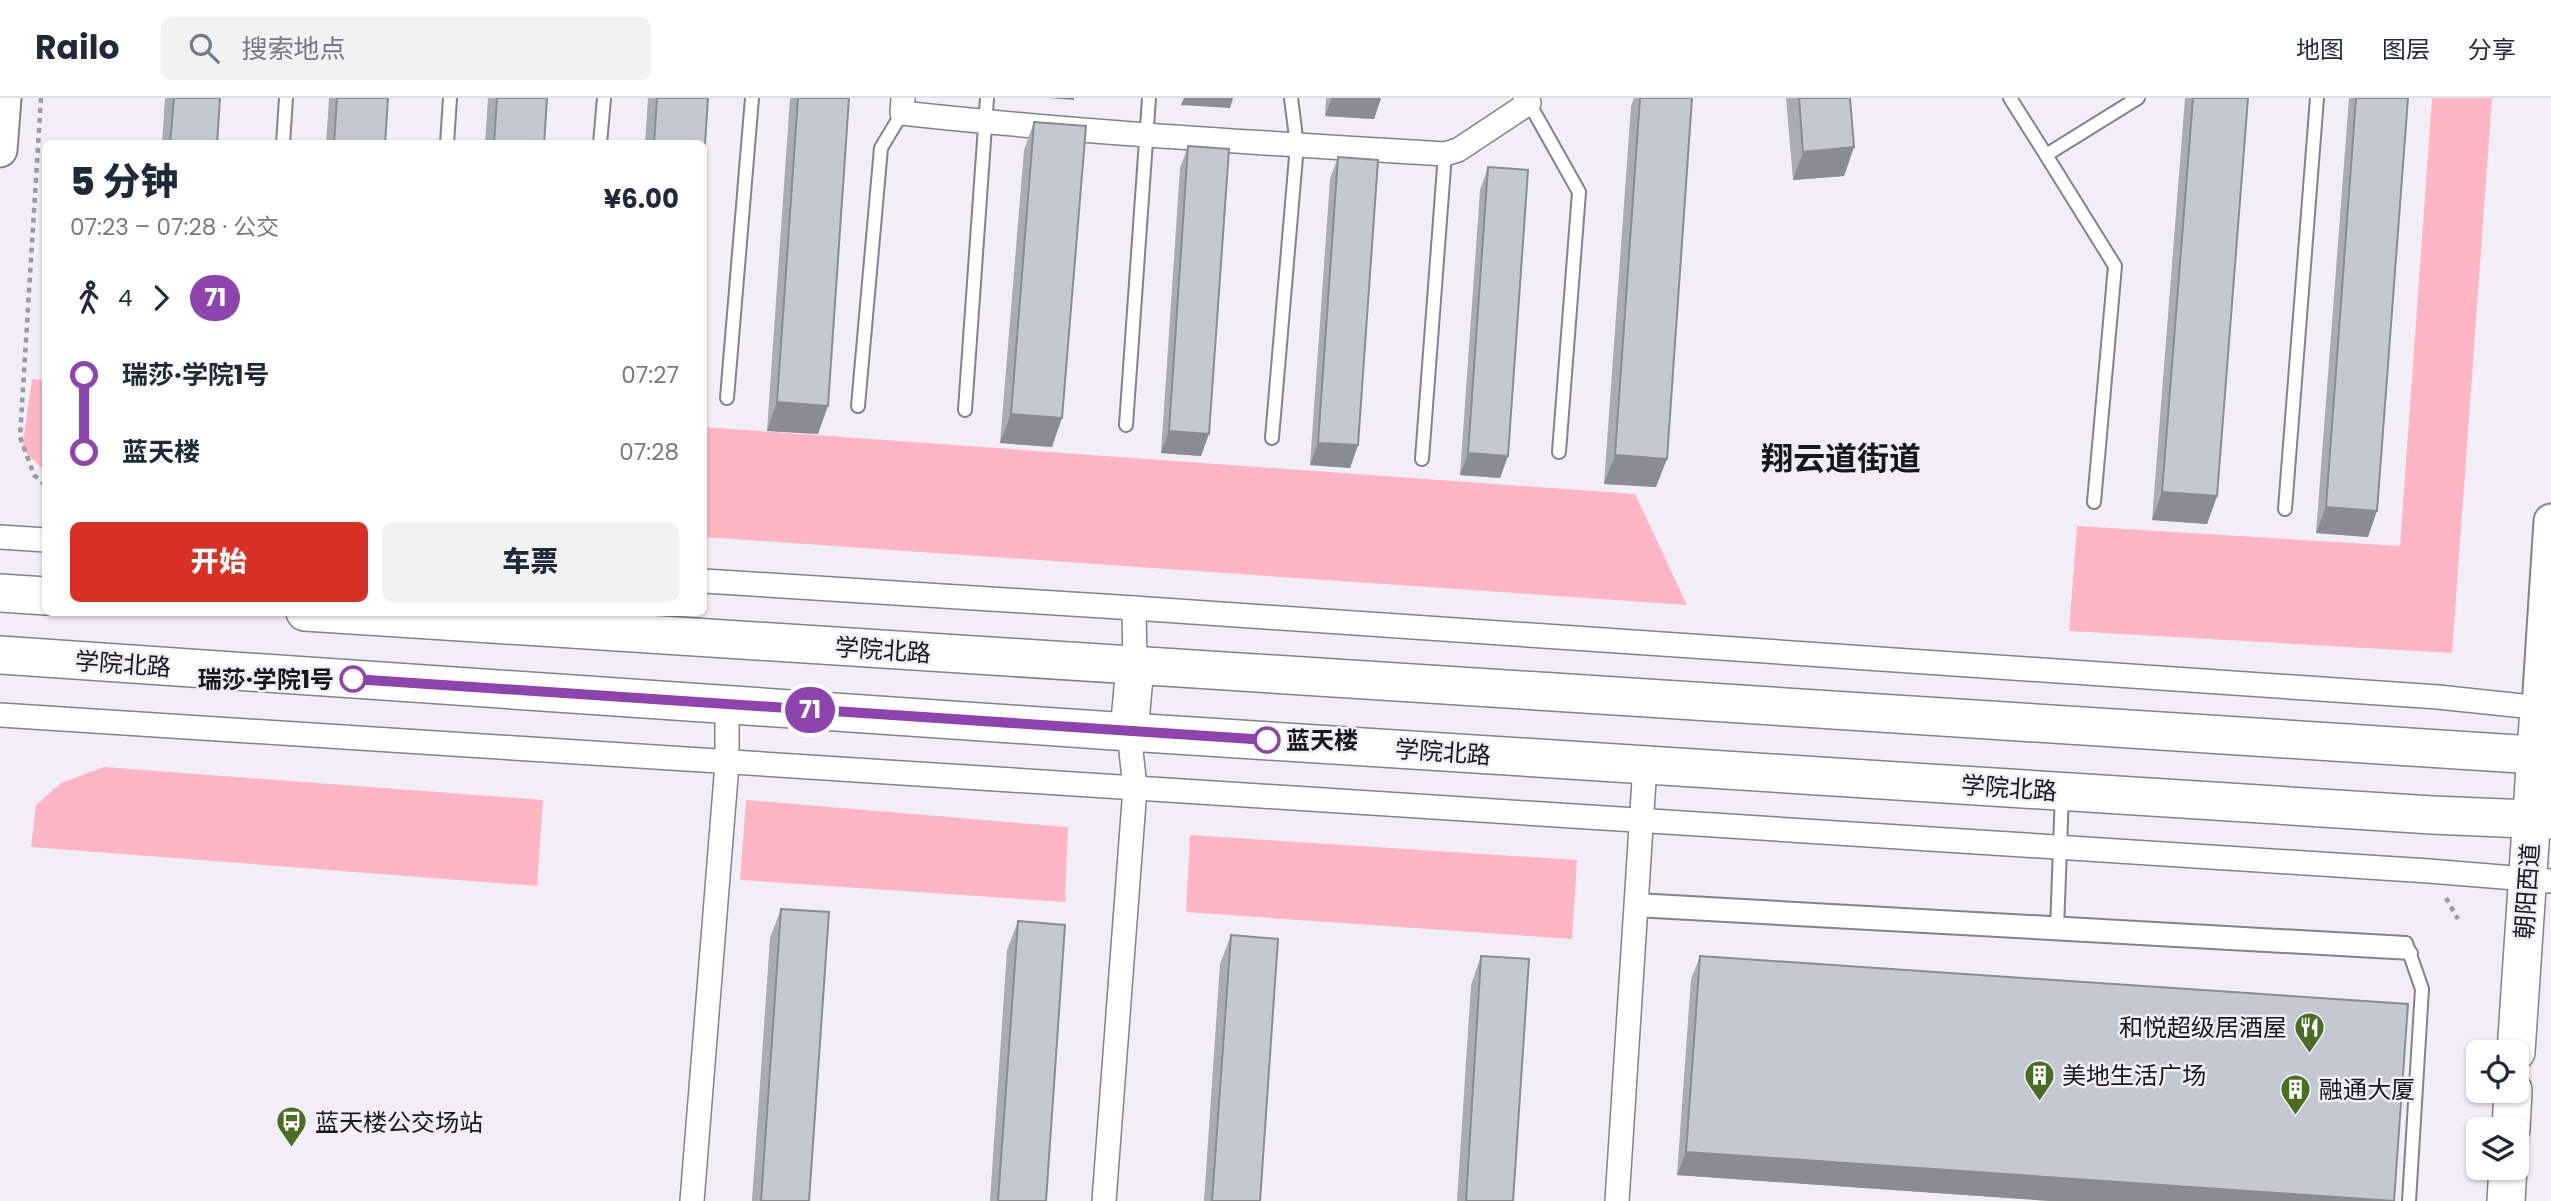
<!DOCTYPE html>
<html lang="zh">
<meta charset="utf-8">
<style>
body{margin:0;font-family:Poppins,"Noto Sans SC",sans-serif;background:#f2f2f3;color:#1f2937;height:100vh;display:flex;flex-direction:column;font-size:26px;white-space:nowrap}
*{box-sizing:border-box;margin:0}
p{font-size:23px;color:#747a83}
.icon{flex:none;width:38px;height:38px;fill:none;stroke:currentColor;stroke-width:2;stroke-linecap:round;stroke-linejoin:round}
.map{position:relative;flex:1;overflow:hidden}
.panel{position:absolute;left:42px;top:42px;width:665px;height:476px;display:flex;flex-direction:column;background:#fff;border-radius:10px;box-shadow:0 2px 5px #0004}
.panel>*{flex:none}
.badge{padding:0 14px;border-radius:23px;font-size:24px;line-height:46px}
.controls{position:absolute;left:2466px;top:942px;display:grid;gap:14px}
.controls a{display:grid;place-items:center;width:63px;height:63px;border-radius:10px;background:#fff;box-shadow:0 2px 5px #0004;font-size:35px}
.map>.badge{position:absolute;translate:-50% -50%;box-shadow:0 0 0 4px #fff}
.legs{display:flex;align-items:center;gap:10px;height:77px;padding:0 28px;font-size:23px}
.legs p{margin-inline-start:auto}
.overview{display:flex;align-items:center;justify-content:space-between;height:119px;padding:0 28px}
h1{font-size:38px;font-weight:800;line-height:52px}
.button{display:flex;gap:14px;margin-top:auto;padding:14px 28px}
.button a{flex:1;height:80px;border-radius:10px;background:#d93025;color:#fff;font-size:28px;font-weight:800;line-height:80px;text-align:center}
.button a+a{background:#f2f2f3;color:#1f2937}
ul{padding:0 28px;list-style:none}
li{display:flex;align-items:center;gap:24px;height:77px;font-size:26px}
li i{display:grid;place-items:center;width:10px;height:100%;margin:0 9px;background:currentColor}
li i::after{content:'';width:18px;height:18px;margin:-9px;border:5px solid;border-radius:50%;background:#fff}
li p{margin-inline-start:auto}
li:first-child i{background:linear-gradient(#0000 50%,currentColor 0)}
li:last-child i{background:linear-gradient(currentColor 50%,#0000 0)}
header{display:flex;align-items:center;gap:42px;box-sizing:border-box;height:98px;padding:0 35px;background:#fff;border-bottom:2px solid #e0e1e3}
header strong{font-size:33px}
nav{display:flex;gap:38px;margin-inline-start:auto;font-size:24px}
.search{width:490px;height:63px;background:#f2f2f3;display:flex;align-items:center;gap:18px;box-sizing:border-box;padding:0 24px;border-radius:10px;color:#747a83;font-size:26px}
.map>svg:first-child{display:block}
.green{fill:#feb6c4}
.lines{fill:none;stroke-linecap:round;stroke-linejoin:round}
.lane-casing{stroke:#83818a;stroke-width:16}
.street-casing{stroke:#83818a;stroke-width:26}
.secondary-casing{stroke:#83818a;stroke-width:37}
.primary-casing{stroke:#83818a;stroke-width:40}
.path{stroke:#9d9aa2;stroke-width:4.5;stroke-dasharray:5 5;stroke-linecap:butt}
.lane{stroke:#fff;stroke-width:12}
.street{stroke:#fff;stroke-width:23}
.secondary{stroke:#fff;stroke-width:33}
.primary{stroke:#fff;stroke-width:37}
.wall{fill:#a9acb4}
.shaded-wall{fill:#898c92}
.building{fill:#c4c8d1;stroke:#898c92;stroke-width:2}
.line-1-casing{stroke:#fff;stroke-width:16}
.line-1{stroke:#8e44ad;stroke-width:10}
.stop-1-dot{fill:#fff;stroke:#8e44ad;stroke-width:3.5}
.labels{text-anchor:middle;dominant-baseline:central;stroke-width:5;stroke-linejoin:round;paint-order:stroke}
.street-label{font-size:24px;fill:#18171a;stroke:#f1eef8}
.stop-label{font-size:24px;font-weight:bold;fill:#18171a;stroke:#f1eef8;text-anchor:end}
.poi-label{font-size:24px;fill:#18171a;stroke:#f1eef8;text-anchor:start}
.district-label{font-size:32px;font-weight:bold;fill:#18171a;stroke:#f1eef8}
</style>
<header>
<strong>Railo</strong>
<div class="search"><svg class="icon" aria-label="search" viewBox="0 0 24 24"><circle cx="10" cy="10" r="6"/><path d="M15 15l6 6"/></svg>搜索地点</div>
<nav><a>地图</a><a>图层</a><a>分享</a></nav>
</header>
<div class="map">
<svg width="2551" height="1103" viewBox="0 0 2551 1103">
<rect width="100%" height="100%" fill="#f1eef8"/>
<!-- green -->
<g class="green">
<path d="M2432,0H2492L2452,555L2069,533L2077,428L2400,448Z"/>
<path d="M32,281L45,282V373L22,351Z"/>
<path d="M704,329L1635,396L1687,507L704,439Z"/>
<path d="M104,669L543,702L537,788L31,749L36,707L61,685Z"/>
<path d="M746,702L1068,729L1065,804L740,782Z"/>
<path d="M1190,737L1577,762L1572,841L1186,814Z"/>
</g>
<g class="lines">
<defs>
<g id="lane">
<path d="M2010,0L2046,57L2138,0"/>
<path d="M1529,5L1579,94L1559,354"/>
<path d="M283,46L286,0"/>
<path d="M447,46L450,0"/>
<path d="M600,46L604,0"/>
<path d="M2046,57L2115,168L2094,404"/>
<path d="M727,300L752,0"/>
<path d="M858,308L881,50L902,15"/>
<path d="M965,312L987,0"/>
<path d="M1126,327L1149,0"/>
<path d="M1272,340L1297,47L1291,0"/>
<path d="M1422,361L1445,56"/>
<path d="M2285,411L2317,0"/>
<path d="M1636,802L2406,845L2422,891L2409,1103"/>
<path d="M1635,812L2411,855"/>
<path d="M2057,831L2062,695"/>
</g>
<g id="street">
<path d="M903,0L902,15C1083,35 1264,45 1445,56L1458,52L1529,5L1525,0"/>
<path d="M0,439L46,442"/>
<path d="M704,483L1134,510L2438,599L2551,611"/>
<path d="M1134,510L1135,568"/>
<path d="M0,617C809,672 1619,721 2429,773L2551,783"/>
<path d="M692,1103L727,666V607"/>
<path d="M1104,1103L1135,690L1129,634"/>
<path d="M1617,1103L1645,667"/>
</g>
<g id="secondary">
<path d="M0,52L4,0"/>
<path d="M2539,610L2551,423"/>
</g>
<g id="primary">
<path d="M0,495L46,498"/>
<path d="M305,514L2551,658"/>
<path d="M0,557L1129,634L2432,717L2551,722"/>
<path d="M1129,634L1135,568"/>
<path d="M2516,954L2539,610"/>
<path d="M2511,1031L2513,992"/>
<path d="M2506,1103L2508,1069"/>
</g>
</defs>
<!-- lane casing -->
<use href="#lane" class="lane-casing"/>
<!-- street casing -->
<use href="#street" class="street-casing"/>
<!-- secondary casing -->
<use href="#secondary" class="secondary-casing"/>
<!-- primary casing -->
<use href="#primary" class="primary-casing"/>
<!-- path -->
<g class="path">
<path d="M41,0L20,339L34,377L46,388"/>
<path d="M2446,800L2458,821"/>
</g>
<!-- lane -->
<use href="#lane" class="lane"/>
<!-- street -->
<use href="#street" class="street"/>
<!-- secondary -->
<use href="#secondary" class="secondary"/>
<!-- primary -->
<use href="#primary" class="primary"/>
</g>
<!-- wall -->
<g class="wall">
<path d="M165,0H220L217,46H162Z"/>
<path d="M329,0H388L385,46H326Z"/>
<path d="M488,0H547L544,46H485Z"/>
<path d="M648,0H708L704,46H645Z"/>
<path d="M790,0H849L818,336L767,333Z"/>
<path d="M1326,0H1381L1374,21L1325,18Z"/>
<path d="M1634,0H1692L1656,389L1604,386L1631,8Z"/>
<path d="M1786,0H1850L1854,49L1844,78L1793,82Z"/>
<path d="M2185,0H2248L2217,398L2207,426L2152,422Z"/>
<path d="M2349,0H2408L2368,439L2316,435Z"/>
<path d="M1034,24L1052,349L1000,345L1024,52Z"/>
<path d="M1188,48L1201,358L1161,355L1180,70Z"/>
<path d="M1338,59L1358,347L1350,370L1310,367L1330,81Z"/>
<path d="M1488,69L1508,358L1500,380L1460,377L1480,92Z"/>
<path d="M781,811L809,1103H752L770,840Z"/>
<path d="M1018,823L1046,1103H990L1007,852Z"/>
<path d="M1231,837L1260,1103H1204L1220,866Z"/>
<path d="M1481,858L1513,1103H1457L1471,887Z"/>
<path d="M1700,858L2394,1103H2051L1677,1077L1691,881Z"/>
</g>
<!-- shaded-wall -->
<g class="shaded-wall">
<path d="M1048,0H1074V2Z"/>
<path d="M1184,0H1233L1230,10L1181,7Z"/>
<path d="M1332,0H1381L1374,21L1325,18Z"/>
<path d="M1854,49L1844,78L1793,82L1803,54Z"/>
<path d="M777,304L828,308L818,336L767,333Z"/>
<path d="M1011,316L1062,320L1052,349L1000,345Z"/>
<path d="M1169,333L1209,336L1201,358L1161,355Z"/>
<path d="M1318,345L1358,347L1350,370L1310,367Z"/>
<path d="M1468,355L1508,358L1500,380L1460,377Z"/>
<path d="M1615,357L1667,361L1656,389L1604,386Z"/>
<path d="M2162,394L2217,398L2207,426L2152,422Z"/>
<path d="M2326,409L2377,413L2368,439L2316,435Z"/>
<path d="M1686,1054L2394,1103H2051L1677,1077Z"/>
</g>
<!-- building -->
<g class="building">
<path d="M174,0H220L217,46H170Z"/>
<path d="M337,0H388L385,46H334Z"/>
<path d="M497,0H547L544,46H494Z"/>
<path d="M657,0H708L704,61V46H654Z"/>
<path d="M798,0H849L828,308L777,304Z"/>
<path d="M1640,0H1692L1667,361L1615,357Z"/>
<path d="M1799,0H1850L1854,49L1803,54Z"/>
<path d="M2193,0H2248L2217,398L2162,394Z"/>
<path d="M2356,0H2408L2377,413L2326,409Z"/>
<path d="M1034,24L1086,28L1062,320L1011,316Z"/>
<path d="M1188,48L1229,51L1209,336L1169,333Z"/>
<path d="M1338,59L1378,62L1358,347L1318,345Z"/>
<path d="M1488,69L1528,72L1508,358L1468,355Z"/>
<path d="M781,811L829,814L809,1103H761Z"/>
<path d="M1018,823L1065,827L1046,1103H998Z"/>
<path d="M1231,837L1278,841L1260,1103H1212Z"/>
<path d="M1481,858L1529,861L1513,1103H1466Z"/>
<path d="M1700,858L2408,906L2394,1103L1686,1054Z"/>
</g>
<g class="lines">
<defs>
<path id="line-1" d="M353,581L1267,642"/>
</defs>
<!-- line-1 casing -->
<use href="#line-1" class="line-1-casing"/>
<!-- line-1 -->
<use href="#line-1" class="line-1"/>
</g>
<!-- icons -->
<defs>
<symbol id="restaurant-pin" viewBox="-11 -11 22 30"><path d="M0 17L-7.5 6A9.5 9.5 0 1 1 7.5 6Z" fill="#4b6c23" stroke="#f1eef8"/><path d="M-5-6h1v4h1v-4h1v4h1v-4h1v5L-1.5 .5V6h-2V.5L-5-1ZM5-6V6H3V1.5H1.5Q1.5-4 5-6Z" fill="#fff"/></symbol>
<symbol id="building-pin" viewBox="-11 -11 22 30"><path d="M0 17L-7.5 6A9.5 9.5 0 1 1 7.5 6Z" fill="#4b6c23" stroke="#f1eef8"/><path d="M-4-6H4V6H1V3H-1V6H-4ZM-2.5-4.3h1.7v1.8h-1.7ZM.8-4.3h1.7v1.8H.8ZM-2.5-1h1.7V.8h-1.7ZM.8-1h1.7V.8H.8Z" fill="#fff"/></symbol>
<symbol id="bus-pin" viewBox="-11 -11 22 30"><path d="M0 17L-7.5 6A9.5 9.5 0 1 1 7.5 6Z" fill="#4b6c23" stroke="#f1eef8"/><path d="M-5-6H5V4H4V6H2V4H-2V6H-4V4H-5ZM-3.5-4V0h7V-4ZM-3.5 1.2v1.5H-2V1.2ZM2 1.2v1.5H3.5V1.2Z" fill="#fff"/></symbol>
</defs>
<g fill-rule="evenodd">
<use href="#restaurant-pin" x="2292" y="912" width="35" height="47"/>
<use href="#building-pin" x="2022" y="960" width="35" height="47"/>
<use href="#building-pin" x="2278" y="974" width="35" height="47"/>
<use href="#bus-pin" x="274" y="1006" width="35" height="47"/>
</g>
<!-- markers -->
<g class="stop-1-dot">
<circle cx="353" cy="581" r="12"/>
<circle cx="1267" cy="642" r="12"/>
</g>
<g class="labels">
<!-- street labels -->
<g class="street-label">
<text transform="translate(883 552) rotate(4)">学院北路</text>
<text transform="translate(123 566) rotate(4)">学院北路</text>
<text transform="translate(1443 654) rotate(4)">学院北路</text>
<text transform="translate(2009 690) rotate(4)">学院北路</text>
<text transform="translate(2527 793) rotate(-86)">朝阳西道</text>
</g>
<!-- stop labels -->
<g class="stop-label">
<text x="334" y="581">瑞莎·学院1号</text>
<text x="1286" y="642" text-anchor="start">蓝天楼</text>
</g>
<!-- poi labels -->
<g class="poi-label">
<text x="2287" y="929" text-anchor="end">和悦超级居酒屋</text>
<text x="2062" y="977">美地生活广场</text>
<text x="2319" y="991">融通大厦</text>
<text x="315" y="1024">蓝天楼公交场站</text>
</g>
<!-- district labels -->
<g class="district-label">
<text x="1841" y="360">翔云道街道</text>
</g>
</g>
</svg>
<div class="controls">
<a><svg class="icon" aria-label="locate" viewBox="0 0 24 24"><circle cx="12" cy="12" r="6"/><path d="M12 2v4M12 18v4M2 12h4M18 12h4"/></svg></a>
<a><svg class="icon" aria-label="layers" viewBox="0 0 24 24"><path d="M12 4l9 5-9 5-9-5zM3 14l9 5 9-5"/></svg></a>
</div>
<b class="badge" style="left:810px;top:612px;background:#8e44ad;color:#fff">71</b>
<section class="panel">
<div class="overview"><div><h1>5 分钟</h1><p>07:23 – 07:28 · 公交</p></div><b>¥6.00</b></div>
<div class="legs"><svg class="icon" aria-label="walk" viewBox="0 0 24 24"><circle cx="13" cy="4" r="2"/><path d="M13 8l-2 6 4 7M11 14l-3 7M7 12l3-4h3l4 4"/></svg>4<svg class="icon" aria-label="forward" viewBox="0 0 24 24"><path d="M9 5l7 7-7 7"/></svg><b class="badge" style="background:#8e44ad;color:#fff">71</b></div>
<ul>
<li><i style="color:#8e44ad"></i><b>瑞莎·学院1号</b><p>07:27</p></li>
<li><i style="color:#8e44ad"></i><b>蓝天楼</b><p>07:28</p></li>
</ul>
<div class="button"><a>开始</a><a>车票</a></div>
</section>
</div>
